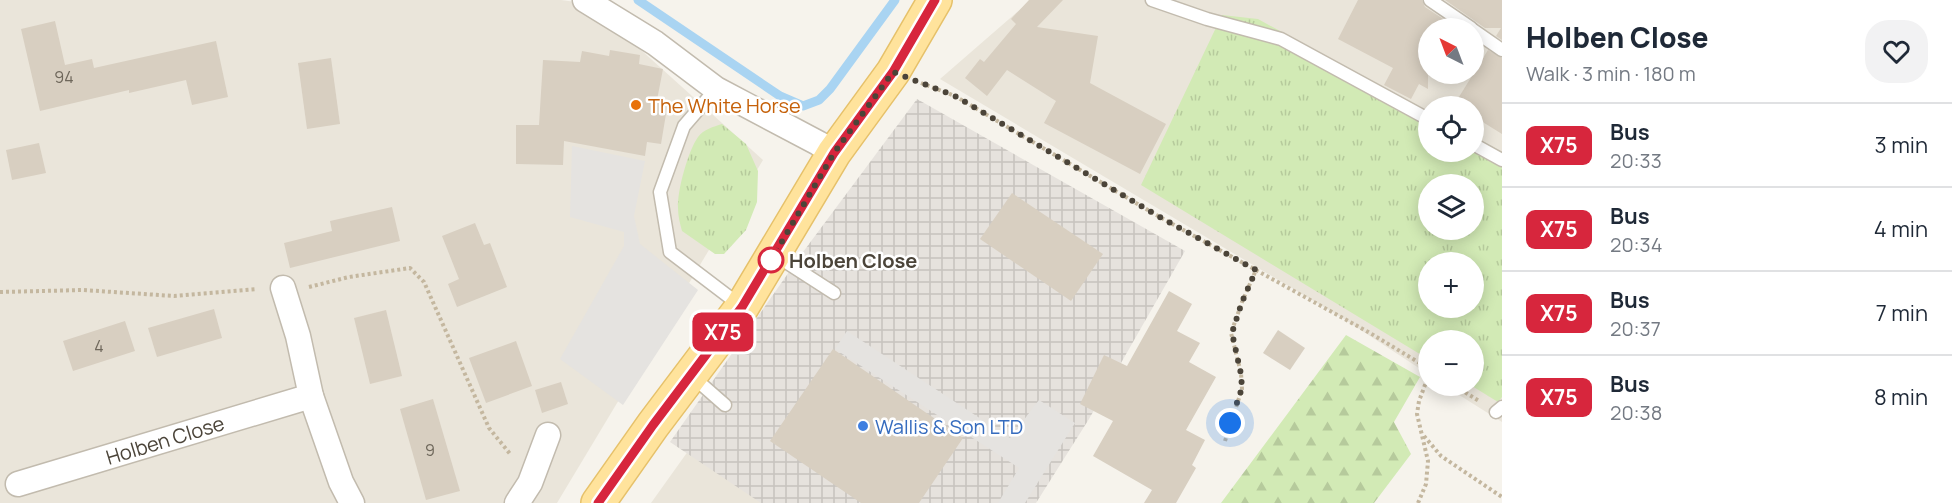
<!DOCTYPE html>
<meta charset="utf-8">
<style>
body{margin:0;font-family:Manrope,sans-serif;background:#f2f2f3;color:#1f2937;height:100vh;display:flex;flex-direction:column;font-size:22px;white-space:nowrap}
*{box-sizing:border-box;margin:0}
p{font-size:20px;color:#747a83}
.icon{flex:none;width:33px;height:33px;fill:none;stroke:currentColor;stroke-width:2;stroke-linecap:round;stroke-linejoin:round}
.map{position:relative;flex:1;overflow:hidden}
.sheet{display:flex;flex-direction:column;background:#fff;width:450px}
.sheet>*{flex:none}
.badge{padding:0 12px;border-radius:9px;font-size:21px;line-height:39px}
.needle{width:39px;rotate:318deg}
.controls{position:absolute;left:1418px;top:18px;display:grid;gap:12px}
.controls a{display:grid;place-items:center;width:66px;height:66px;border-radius:50%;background:#fff;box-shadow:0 3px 15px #0003;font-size:30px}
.you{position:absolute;width:30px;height:30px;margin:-15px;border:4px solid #fff;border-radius:50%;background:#1a73e8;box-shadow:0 0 0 9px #1a73e833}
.map>.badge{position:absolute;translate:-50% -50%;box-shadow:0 0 0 3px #fff}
.round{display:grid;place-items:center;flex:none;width:63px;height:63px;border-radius:24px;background:#f2f2f3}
.headline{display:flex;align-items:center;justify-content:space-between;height:102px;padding:0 24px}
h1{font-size:28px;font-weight:800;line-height:45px}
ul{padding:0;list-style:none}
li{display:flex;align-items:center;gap:18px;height:84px;padding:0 24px;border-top:2px solid #e0e1e3}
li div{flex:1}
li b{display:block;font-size:22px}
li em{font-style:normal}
li .badge{min-width:66px;font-weight:700;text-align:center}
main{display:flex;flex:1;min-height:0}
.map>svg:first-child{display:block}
.residential{fill:#eae5da;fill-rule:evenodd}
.industrial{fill:url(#industrial-grid)}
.grass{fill:url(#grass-tufts);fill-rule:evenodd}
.forest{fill:url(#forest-firs)}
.parking{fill:#e5e3e0}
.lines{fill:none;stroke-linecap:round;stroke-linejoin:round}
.stream{stroke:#a9d4f2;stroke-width:9}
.building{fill:#d8cfc1}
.service-casing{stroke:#c2bbae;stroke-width:15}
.minor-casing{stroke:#c2bbae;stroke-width:27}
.primary-casing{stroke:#e6c16a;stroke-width:36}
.path{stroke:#c4b79f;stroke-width:4;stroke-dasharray:3 3;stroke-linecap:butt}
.service{stroke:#fff;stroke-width:12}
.minor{stroke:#fff;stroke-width:24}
.primary{stroke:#ffe39c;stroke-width:33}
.line-casing{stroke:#fff;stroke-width:14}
.line{stroke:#d7263d;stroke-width:9}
.walk{stroke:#4b4439;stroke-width:6;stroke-dasharray:0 10.8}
.food-dot{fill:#e8710a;stroke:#fff;stroke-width:2}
.stop-dot{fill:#fff;stroke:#d7263d;stroke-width:3}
.shop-dot{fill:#3f7fe0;stroke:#fff;stroke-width:2}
.labels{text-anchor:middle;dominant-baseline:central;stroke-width:5;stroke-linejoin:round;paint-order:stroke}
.number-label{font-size:16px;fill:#6e675b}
.food-label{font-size:20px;fill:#c56008;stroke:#fff;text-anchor:start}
.stop-label{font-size:20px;font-weight:bold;fill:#4b4439;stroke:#fff;text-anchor:start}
.shop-label{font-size:20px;fill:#366cbe;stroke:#fff;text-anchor:start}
.street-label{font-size:20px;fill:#4b4439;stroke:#fff}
</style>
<main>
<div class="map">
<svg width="1502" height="503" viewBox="0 0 1502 503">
<defs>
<pattern id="industrial-grid" width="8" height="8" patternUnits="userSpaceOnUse" patternTransform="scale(1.5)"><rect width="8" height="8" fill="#e6e2dd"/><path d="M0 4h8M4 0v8" fill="none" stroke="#c7c3be"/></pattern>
<pattern id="grass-tufts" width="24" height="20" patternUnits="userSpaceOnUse" patternTransform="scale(1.5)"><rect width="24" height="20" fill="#d2eab5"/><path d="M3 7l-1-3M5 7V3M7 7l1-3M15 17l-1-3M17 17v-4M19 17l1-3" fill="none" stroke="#b6ca9c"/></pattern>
<pattern id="forest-firs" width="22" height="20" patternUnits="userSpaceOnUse" patternTransform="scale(1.5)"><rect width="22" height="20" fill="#d2eab5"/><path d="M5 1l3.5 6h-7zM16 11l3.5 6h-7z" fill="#b6ca9c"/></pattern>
</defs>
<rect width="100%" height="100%" fill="#f6f3ec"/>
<!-- residential -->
<g class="residential">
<path d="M0,0H561L590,4L763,160L557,503H0Z"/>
<path d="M1031,0H1491L1502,8V422L1445,386H1473V340H1428V374L1344,319L940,79ZM1428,28H1473V74H1428ZM1428,106H1473V152H1428ZM1428,184H1473V230H1428ZM1428,262H1473V308H1428Z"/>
<path d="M696,440L781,503H651Z"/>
</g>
<!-- industrial -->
<path class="industrial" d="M917,99L1185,251L1089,419L1036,503H761L670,442L803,252Z"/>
<!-- grass -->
<g class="grass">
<path d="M1222,15L1258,19L1428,112V152H1473V136L1502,152V397L1498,402L1472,386L1473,340H1428V359L1141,185ZM1428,184H1473V230H1428ZM1428,262H1473V308H1428Z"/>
<path d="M722,124L746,144L758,171L757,202L746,230L724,254H715L682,231C680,224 678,216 678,208C677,191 688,151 698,137C704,129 713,127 722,124Z"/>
</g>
<!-- forest -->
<path class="forest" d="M1346,335L1420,377L1394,422L1411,454L1374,503H1221Z"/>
<!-- parking -->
<g class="parking">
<path d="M572,146L645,161L634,216L640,244L698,290L623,405L560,359L624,246V232L570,217Z"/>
<path d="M847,331L1010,438L1039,400L1075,423L1025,503H998L1019,468L835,349Z"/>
</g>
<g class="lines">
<!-- stream -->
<path class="stream" d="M638,0L780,96L803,106L819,100L830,89L895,0"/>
</g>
<!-- building -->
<g class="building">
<path d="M1029,0H1063L1037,27L1098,36L1090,83L1166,124L1140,174L1044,123L1056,101L1007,70L987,96L965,78L980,59L984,62L1016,24L1011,19Z"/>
<path d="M1358,0H1422L1425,7L1457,28H1428V89L1419,84L1411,99L1384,85L1393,68L1338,39Z"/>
<path d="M1445,0H1502V40L1496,36L1501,28H1485Z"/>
<path d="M55,21L65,65L92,59L94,68L216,41L228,97L192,105L186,80L129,93V90L40,111L21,29Z"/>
<path d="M610,50L640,55L639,64L663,69L657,100L668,102L661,144L647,142L645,156L564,141L563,165L516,164V125H539L543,60L580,62L582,51L609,56Z"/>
<path d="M1488,50L1502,58V134L1473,116V106L1454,105Z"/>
<path d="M331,58L340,124L307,129L298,63Z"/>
<path d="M39,143L46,173L12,180L6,150Z"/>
<path d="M1012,193L1103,254L1071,301L980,239Z"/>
<path d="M392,207L400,241L290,268L284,243L332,231L330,221Z"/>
<path d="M475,223L484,245L490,243L507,287L457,307L448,284L459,279L442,236Z"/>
<path d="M1169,291L1192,304L1177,331L1200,343L1189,362L1216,377L1186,430L1205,440L1192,465L1196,468L1176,503H1144L1152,490L1093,456L1113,421L1080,404L1104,355L1127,366Z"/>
<path d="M214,309L222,338L157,357L148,328Z"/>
<path d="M386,310L402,376L370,384L354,318Z"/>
<path d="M125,321L135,351L73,371L63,341Z"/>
<path d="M1278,330L1305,348L1290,370L1263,353Z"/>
<path d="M516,341L532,386L486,403L469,358Z"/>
<path d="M833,349L963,438L919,503H861L770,441Z"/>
<path d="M561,382L568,404L542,413L535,390Z"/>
<path d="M433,399L460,491L426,500L400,409Z"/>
</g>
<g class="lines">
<defs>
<g id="service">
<path d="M1152,0L1207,19L1281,39L1428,119"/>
<path d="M1430,0L1471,28"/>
<path d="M1473,30L1502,50"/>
<path d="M716,89L684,126L660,192L670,252L741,306"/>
<path d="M1473,144L1502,160"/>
<path d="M775,255L834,293"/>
<path d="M692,376L725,405"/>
<path d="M1496,412L1502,407"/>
</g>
<g id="minor">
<path d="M585,0L655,43L716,89L818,143L834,153"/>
<path d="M283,288L298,336L311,396L341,482L352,503"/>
<path d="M18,484L311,396"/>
<path d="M517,503L530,483L548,435"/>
</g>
<path id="primary" d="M598,503L653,425L742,307L834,153L893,72L935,0"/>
</defs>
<!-- service casing -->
<use href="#service" class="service-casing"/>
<!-- minor casing -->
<use href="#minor" class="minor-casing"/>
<!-- primary casing -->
<use href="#primary" class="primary-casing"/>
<!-- path -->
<g class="path">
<path d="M921,83L955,96L1158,216L1370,333L1428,368"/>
<path d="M309,287L349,277L410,268L424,282L489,428L511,455"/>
<path d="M0,292L83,290L174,296L257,289"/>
<path d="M1455,386L1479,401"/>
<path d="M1424,436L1441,456L1502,497"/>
<path d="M1225,441L1242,389L1241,373L1231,333L1242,302L1256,270"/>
<path d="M1418,503L1426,484L1428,461L1417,414L1419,401L1428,377"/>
</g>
<!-- service -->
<use href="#service" class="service"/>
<!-- minor -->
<use href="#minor" class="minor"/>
<!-- primary -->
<use href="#primary" class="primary"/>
</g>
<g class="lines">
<defs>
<path id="line" d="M598,503L653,425L742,307L834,153L893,72L935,0"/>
</defs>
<!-- line casing -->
<use href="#line" class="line-casing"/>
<!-- line -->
<use href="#line" class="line"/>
<!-- walk -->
<path class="walk" d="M771,260L834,153L893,72L955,96L1158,216L1256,270L1242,302L1232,333L1241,374L1242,388L1230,423"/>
</g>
<!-- markers -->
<circle class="food-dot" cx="636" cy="105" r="6"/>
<circle class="stop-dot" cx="771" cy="260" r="12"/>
<circle class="shop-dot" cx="863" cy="426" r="6"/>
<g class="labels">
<!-- number labels -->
<g class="number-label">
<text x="64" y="77">94</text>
<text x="99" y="346">4</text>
<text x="430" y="450">9</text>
</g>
<!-- food labels -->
<g class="food-label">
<text x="648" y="105">The White Horse</text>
</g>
<!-- stop labels -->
<g class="stop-label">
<text x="789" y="260">Holben Close</text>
</g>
<!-- shop labels -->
<g class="shop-label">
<text x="875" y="426">Wallis &amp; Son LTD</text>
</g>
<!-- street labels -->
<g class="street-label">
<text transform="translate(165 440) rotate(-17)">Holben Close</text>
</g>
</g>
</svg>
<div class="controls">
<a><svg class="needle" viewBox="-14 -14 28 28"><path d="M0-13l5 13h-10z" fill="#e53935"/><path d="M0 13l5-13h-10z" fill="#747a83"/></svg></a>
<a><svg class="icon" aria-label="locate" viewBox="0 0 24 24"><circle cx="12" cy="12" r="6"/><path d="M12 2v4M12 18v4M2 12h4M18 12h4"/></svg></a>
<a><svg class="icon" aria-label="layers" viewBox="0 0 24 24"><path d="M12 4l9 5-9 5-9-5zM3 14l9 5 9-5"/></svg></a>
<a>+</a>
<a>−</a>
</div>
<div class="you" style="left:1230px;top:423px"></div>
<b class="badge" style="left:723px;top:332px;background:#d7263d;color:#fff">X75</b>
</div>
<section class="sheet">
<div class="headline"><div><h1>Holben Close</h1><p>Walk · 3 min · 180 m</p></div><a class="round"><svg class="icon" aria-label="heart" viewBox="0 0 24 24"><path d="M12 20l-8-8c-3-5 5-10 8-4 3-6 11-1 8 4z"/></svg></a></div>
<ul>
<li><span class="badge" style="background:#d7263d;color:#fff">X75</span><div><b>Bus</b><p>20:33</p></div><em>3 min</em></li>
<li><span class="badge" style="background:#d7263d;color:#fff">X75</span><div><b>Bus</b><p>20:34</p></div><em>4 min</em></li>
<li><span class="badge" style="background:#d7263d;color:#fff">X75</span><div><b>Bus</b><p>20:37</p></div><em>7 min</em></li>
<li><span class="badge" style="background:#d7263d;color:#fff">X75</span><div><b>Bus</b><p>20:38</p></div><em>8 min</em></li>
</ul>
</section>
</main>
